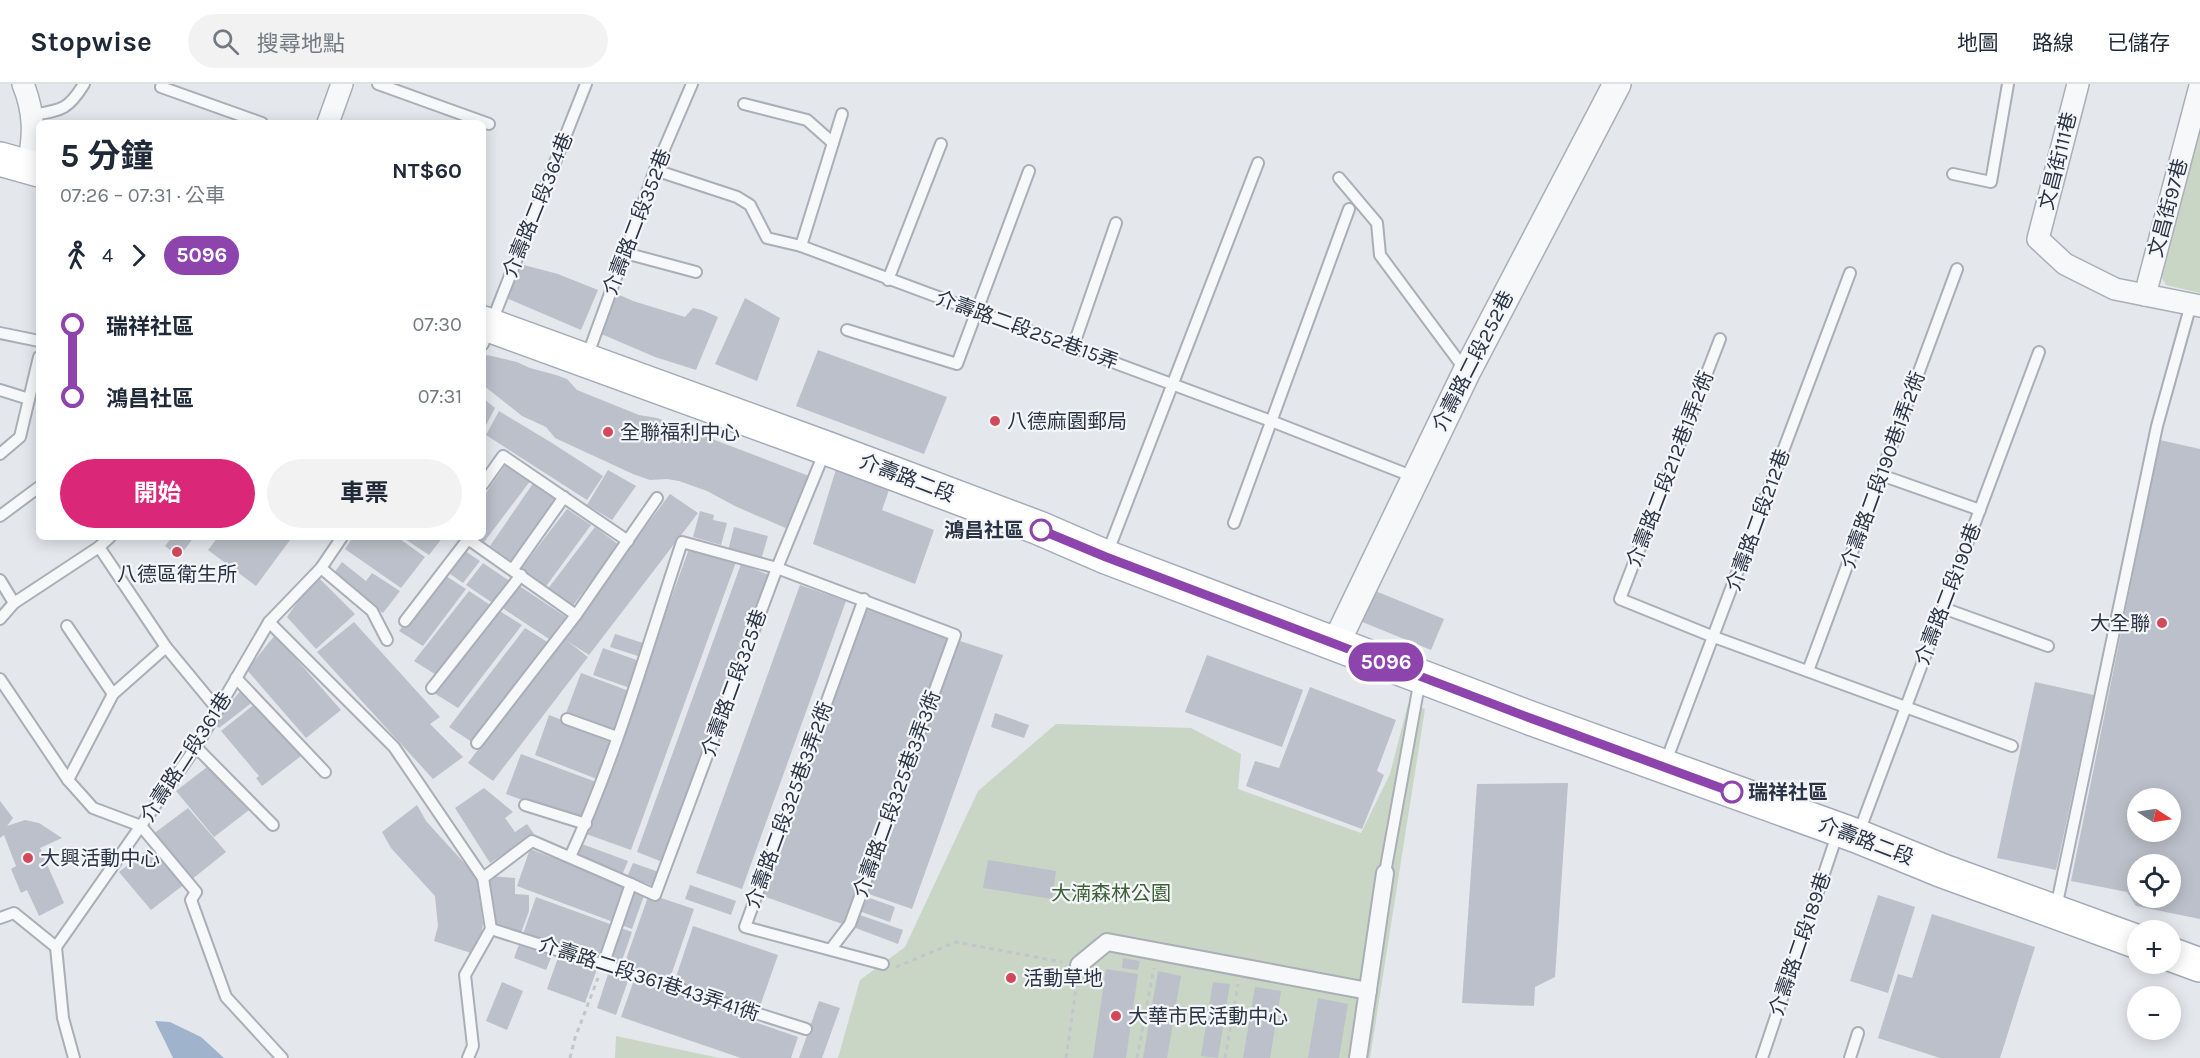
<!DOCTYPE html>
<html lang="zh-TW">
<meta charset="utf-8">
<style>
body{margin:0;font-family:Karla,"Noto Sans TC",sans-serif;background:#f2f2f3;color:#1f2937;height:100vh;display:flex;flex-direction:column;font-size:22px;white-space:nowrap}
*{box-sizing:border-box;margin:0}
p{font-size:20px;color:#747a83}
.icon{flex:none;width:33px;height:33px;fill:none;stroke:currentColor;stroke-width:2;stroke-linecap:round;stroke-linejoin:round}
.map{position:relative;flex:1;overflow:hidden}
.panel{position:absolute;left:36px;top:36px;width:450px;height:420px;display:flex;flex-direction:column;background:#fff;border-radius:9px;box-shadow:0 3px 15px #0003}
.panel>*{flex:none}
.badge{padding:0 12px;border-radius:20px;font-size:21px;line-height:39px}
.needle{width:39px;rotate:102deg}
.tools{position:absolute;left:2127px;top:704px;display:grid;gap:12px}
.tools a{display:grid;place-items:center;width:54px;height:54px;border-radius:50%;background:#fff;box-shadow:0 3px 15px #0003;font-size:30px}
.map>.badge{position:absolute;translate:-50% -50%;box-shadow:0 0 0 3px #fff}
.legs{display:flex;align-items:center;gap:9px;height:66px;padding:0 24px;font-size:20px}
.legs p{margin-inline-start:auto}
.summary{display:flex;align-items:center;justify-content:space-between;height:102px;padding:0 24px}
h1{font-size:33px;font-weight:700;line-height:45px}
.action{display:flex;gap:12px;margin-top:auto;padding:12px 24px}
.action a{flex:1;height:69px;border-radius:36px;background:#db2777;color:#fff;font-size:24px;font-weight:700;line-height:69px;text-align:center}
.action a+a{background:#f2f2f3;color:#1f2937}
ul{padding:0 24px;list-style:none}
li{display:flex;align-items:center;gap:21px;height:72px;font-size:22px}
li i{display:grid;place-items:center;width:9px;height:100%;margin:0 8px;background:currentColor}
li i::after{content:'';width:15px;height:15px;margin:-8px;border:4px solid;border-radius:50%;background:#fff}
li p{margin-inline-start:auto}
li:first-child i{background:linear-gradient(#0000 50%,currentColor 0)}
li:last-child i{background:linear-gradient(currentColor 50%,#0000 0)}
header{display:flex;align-items:center;gap:36px;box-sizing:border-box;height:84px;padding:0 30px;background:#fff;border-bottom:2px solid #e0e1e3}
header strong{font-size:28px}
nav{display:flex;gap:33px;margin-inline-start:auto;font-size:21px}
.search{width:420px;height:54px;background:#f2f2f3;display:flex;align-items:center;gap:15px;box-sizing:border-box;padding:0 21px;border-radius:33px;color:#747a83;font-size:22px}
.map>svg:first-child{display:block}
.green{fill:#c9d6c5}
.water{fill:#9fb4cc}
.building{fill:#bbc0ca;fill-rule:evenodd}
.lines{fill:none;stroke-linecap:round;stroke-linejoin:round}
.service-casing{stroke:#a9aeb7;stroke-width:14}
.pedestrian-casing{stroke:#a9aeb7;stroke-width:20}
.minor-casing{stroke:#a9aeb7;stroke-width:24}
.tertiary-casing{stroke:#a9aeb7;stroke-width:30}
.primary-casing{stroke:#a3abb8;stroke-width:36}
.path{stroke:#c2c5cb;stroke-width:3;stroke-dasharray:4.5 4.5;stroke-linecap:butt}
.service{stroke:#f7f8fa;stroke-width:10}
.pedestrian{stroke:#f7f8fa;stroke-width:16}
.minor{stroke:#f7f8fa;stroke-width:21}
.tertiary{stroke:#f7f8fa;stroke-width:27}
.primary{stroke:#fff;stroke-width:33}
.line-1-casing{stroke:#fff;stroke-width:14}
.line-1{stroke:#8e44ad;stroke-width:9}
.poi-dot{fill:#d1495b;stroke:#f4f6f9;stroke-width:2}
.stop-1-dot{fill:#fff;stroke:#8e44ad;stroke-width:3}
.labels{text-anchor:middle;dominant-baseline:central;stroke-width:4.5;stroke-linejoin:round;paint-order:stroke}
.street-label{font-size:20px;fill:#2b3445;stroke:#f4f6f9}
.poi-label{font-size:20px;fill:#2b3445;stroke:#f4f6f9;text-anchor:start}
.stop-label{font-size:20px;font-weight:bold;fill:#2b3445;stroke:#f4f6f9;text-anchor:end}
.park-label{font-size:20px;fill:#3f6138;stroke:#f4f6f9}
</style>
<header>
<strong>Stopwise</strong>
<div class="search"><svg class="icon" aria-label="search" viewBox="0 0 24 24"><circle cx="10" cy="10" r="6"/><path d="M15 15l6 6"/></svg>搜尋地點</div>
<nav><a>地圖</a><a>路線</a><a>已儲存</a></nav>
</header>
<div class="map">
<svg width="2200" height="974" viewBox="0 0 2200 974">
<rect width="100%" height="100%" fill="#e4e7ec"/>
<!-- green -->
<g class="green">
<path d="M2200,27V209L2166,201L2158,187Z"/>
<path d="M1408,620L1425,625L1370,974H838L860,896L905,863L978,707L1056,640L1191,644L1241,670L1238,705L1361,749L1390,690Z"/>
<path d="M616,952L719,974H615Z"/>
</g>
<!-- water -->
<path class="water" d="M155,937L170,938L201,953L224,974H173Z"/>
<!-- building -->
<g class="building">
<path d="M520,180L558,190L598,206L581,246L506,214Z"/>
<path d="M615,209L633,217L685,233L693,224L702,226L718,233L696,286L655,273L599,249Z"/>
<path d="M745,214L780,234L757,297L715,280Z"/>
<path d="M818,266L947,313L924,370L796,322Z"/>
<path d="M487,271L517,278L530,284L556,291L567,295L577,306L639,331L657,334L809,392L790,446L735,422L707,407L679,397L667,395L650,396L633,390L555,354L546,343L522,332L483,301V277Z"/>
<path d="M483,314L495,324L483,347Z"/>
<path d="M499,327L552,359L603,392L587,416L486,351Z"/>
<path d="M2160,356L2200,365V835L2136,822L2127,808L2071,797ZM2138,714H2170V747H2138ZM2138,780H2170V813H2138Z"/>
<path d="M506,380L531,396L484,458L477,453H483V413Z"/>
<path d="M837,382L890,403L882,426L934,446L915,500L813,460Z"/>
<path d="M608,386L636,402L612,436L587,421Z"/>
<path d="M534,398L557,416L512,478L490,462Z"/>
<path d="M670,410L698,429L589,571L567,557L588,573L493,697L468,679Z"/>
<path d="M567,425L591,441L544,505L520,486Z"/>
<path d="M700,427L714,431L713,436L727,439L721,461L693,453Z"/>
<path d="M595,443L619,461L571,524L547,506Z"/>
<path d="M734,443L768,452L761,476L728,467Z"/>
<path d="M172,453H194L179,473L165,462Z"/>
<path d="M218,453H285L290,456L256,502L208,466Z"/>
<path d="M353,453H397L425,473L401,504L345,465Z"/>
<path d="M402,453H443L429,471Z"/>
<path d="M690,462L736,478L631,766L586,750Z"/>
<path d="M462,465L480,477L463,499L446,487Z"/>
<path d="M342,478L366,497L372,489L400,507L383,529L355,511L334,489Z"/>
<path d="M483,479L511,498L494,520L466,501Z"/>
<path d="M741,480L769,491L665,779L637,768Z"/>
<path d="M443,490L466,505L423,562L399,547Z"/>
<path d="M316,491L355,530L316,565L287,533Z"/>
<path d="M518,501L566,533L549,555L501,523Z"/>
<path d="M800,501L846,517L742,805L696,789Z"/>
<path d="M1373,506L1444,535L1431,566L1360,537Z"/>
<path d="M469,507L492,522L438,592L414,577Z"/>
<path d="M867,524L952,554L848,842L763,812Z"/>
<path d="M498,526L522,541L458,624L434,609Z"/>
<path d="M354,538L440,633L430,640L463,673L433,695L317,568Z"/>
<path d="M525,544L549,559L472,658L449,643Z"/>
<path d="M615,550L646,560L641,573L610,563Z"/>
<path d="M275,551L341,626L306,654L247,586Z"/>
<path d="M957,556L1003,571L912,825L866,809Z"/>
<path d="M603,564L639,577L630,604L593,591Z"/>
<path d="M1207,571L1303,606L1282,663L1185,628Z"/>
<path d="M581,589L629,607L614,647L566,629Z"/>
<path d="M2035,598L2094,611L2056,786L1997,774Z"/>
<path d="M1310,603L1396,636L1377,687L1384,691L1362,745L1246,702L1255,677L1279,684Z"/>
<path d="M243,604L254,617L219,644L213,639Z"/>
<path d="M256,619L301,672L262,702L256,694L259,692L221,647Z"/>
<path d="M995,629L1029,641L1024,654L991,643Z"/>
<path d="M549,631L612,655L597,695L535,671Z"/>
<path d="M521,670L596,698L581,738L506,710Z"/>
<path d="M211,680L243,718L246,715L253,723L214,753L176,707Z"/>
<path d="M1568,699L1555,893L1535,903L1534,922L1462,919L1477,700Z"/>
<path d="M484,704L513,728L505,734L515,748L527,740L534,750L490,779L455,724Z"/>
<path d="M0,717L13,734L7,742L25,736L39,739L62,754L40,764L64,819L39,832L27,806L21,809L11,785L16,782L4,751L0,754Z"/>
<path d="M417,721L426,737L476,792L483,839L480,858L471,869L434,857L438,842L435,812L391,764L382,748Z"/>
<path d="M188,724L226,768L191,796L152,751Z"/>
<path d="M582,760L628,777L622,791L576,775Z"/>
<path d="M154,761L186,799L151,826L119,788Z"/>
<path d="M530,765L645,809L632,845L517,802Z"/>
<path d="M988,776L1056,787L1052,815L983,804Z"/>
<path d="M633,779L659,788L654,802L627,793Z"/>
<path d="M489,792L515,794V810L529,811V827L521,849L495,840Z"/>
<path d="M690,801L736,817L731,831L685,815Z"/>
<path d="M649,810L694,825L669,897L624,881Z"/>
<path d="M1878,811L1915,823L1888,909L1850,897Z"/>
<path d="M864,812L895,823L890,838L859,827Z"/>
<path d="M536,813L632,848L619,885L523,850Z"/>
<path d="M857,830L903,846L898,860L853,843Z"/>
<path d="M1932,830L2035,863L2000,974H1940L1878,954L1898,890L1912,894Z"/>
<path d="M693,842L778,871L759,925L675,896Z"/>
<path d="M521,855L554,867L546,886L514,874Z"/>
<path d="M560,868L598,882L585,919L547,905Z"/>
<path d="M1123,874L1140,877L1138,886L1122,884Z"/>
<path d="M1106,885L1138,890L1126,974H1093Z"/>
<path d="M609,887L629,894L616,931L597,924Z"/>
<path d="M1158,887L1181,892L1167,974H1143Z"/>
<path d="M634,896L798,953L791,974H741L621,933Z"/>
<path d="M502,898L523,907L507,946L486,937Z"/>
<path d="M1213,898L1230,900L1218,974L1201,972Z"/>
<path d="M1255,903L1281,907L1270,974H1243Z"/>
<path d="M1318,914L1348,920L1339,974H1308Z"/>
<path d="M819,917L840,924L822,974H799Z"/>
</g>
<g class="lines">
<defs>
<g id="service">
<path d="M378,0L489,40"/>
<path d="M161,3L262,39"/>
<path d="M744,20L807,36L833,59"/>
<path d="M32,31C62,26 68,26 84,0"/>
<path d="M655,86L737,113L750,121L767,154L801,162L1271,337L1414,393"/>
<path d="M1953,90L1991,98L2008,0"/>
<path d="M1339,94L1377,139L1380,171L1466,287"/>
<path d="M801,162L842,30"/>
<path d="M625,169L696,188"/>
<path d="M888,196L941,60"/>
<path d="M847,246L957,280L1029,87"/>
<path d="M0,249L39,257"/>
<path d="M1720,255L1620,515L1714,553L2012,662"/>
<path d="M483,260L586,0"/>
<path d="M1073,263L1116,139"/>
<path d="M587,273L655,86L692,0"/>
<path d="M0,306L29,315"/>
<path d="M0,370L20,353L39,273"/>
<path d="M1881,391L1980,426"/>
<path d="M483,400L503,372L628,457"/>
<path d="M0,432L39,403"/>
<path d="M1234,439L1349,125"/>
<path d="M110,453L99,463L166,563L218,626"/>
<path d="M465,453L576,531"/>
<path d="M1107,470L1258,79"/>
<path d="M321,484L372,527L387,556"/>
<path d="M513,485L564,413"/>
<path d="M0,496L14,519"/>
<path d="M864,515L745,843L883,880"/>
<path d="M1943,524L2048,562"/>
<path d="M0,535L14,519L99,463"/>
<path d="M405,537L468,455"/>
<path d="M269,538L394,663L483,794L491,845L465,891L473,962L468,974"/>
<path d="M67,542L113,610"/>
<path d="M1808,587L1957,185"/>
<path d="M236,594L325,688"/>
<path d="M0,595L68,696L93,724L141,742L196,808L191,816L226,913L282,974"/>
<path d="M432,604L521,491"/>
<path d="M567,635L617,653"/>
<path d="M477,659L576,531L657,414"/>
<path d="M196,663L273,741"/>
<path d="M1665,680L1850,189"/>
<path d="M68,696L113,610L166,563"/>
<path d="M525,721L586,740"/>
<path d="M1859,748L2039,268"/>
<path d="M570,773C616,673 647,563 682,458L777,484L955,551L850,840L831,865"/>
<path d="M1385,789L1420,595"/>
<path d="M483,794L532,757L631,800L603,881"/>
<path d="M631,800L655,811L777,484L825,367"/>
<path d="M2056,824L2157,342L2191,220"/>
<path d="M0,834L14,829L56,863"/>
<path d="M491,845L806,945"/>
<path d="M74,974L63,934L56,863L196,663L269,538L321,484L342,453"/>
<path d="M1762,974L1838,748"/>
<path d="M1850,974L1858,949"/>
</g>
<g id="pedestrian">
<path d="M1079,881L1107,858L1368,907"/>
<path d="M1358,974L1385,789"/>
</g>
<g id="minor">
<path d="M23,0C35,30 34,51 28,82"/>
<path d="M2078,0L2038,155L2065,180L2115,205L2200,222"/>
<path d="M328,39L342,0"/>
<path d="M2145,211L2200,2"/>
</g>
<path id="tertiary" d="M1336,559L1467,287L1617,0"/>
<g id="primary">
<path d="M0,75L39,86"/>
<path d="M483,239L826,364L1039,444L1106,473L1530,634L1857,752L1943,787L2138,858"/>
<path d="M2170,870L2200,881"/>
</g>
</defs>
<!-- service casing -->
<use href="#service" class="service-casing"/>
<!-- pedestrian casing -->
<use href="#pedestrian" class="pedestrian-casing"/>
<!-- minor casing -->
<use href="#minor" class="minor-casing"/>
<!-- tertiary casing -->
<use href="#tertiary" class="tertiary-casing"/>
<!-- primary casing -->
<use href="#primary" class="primary-casing"/>
<!-- path -->
<g class="path">
<path d="M896,883L956,858L1062,878"/>
<path d="M570,974L575,954L598,894"/>
<path d="M1066,974L1077,898"/>
<path d="M1137,974L1154,884"/>
<path d="M1225,974L1238,900"/>
</g>
<!-- service -->
<use href="#service" class="service"/>
<!-- pedestrian -->
<use href="#pedestrian" class="pedestrian"/>
<!-- minor -->
<use href="#minor" class="minor"/>
<!-- tertiary -->
<use href="#tertiary" class="tertiary"/>
<!-- primary -->
<use href="#primary" class="primary"/>
</g>
<g class="lines">
<defs>
<path id="line-1" d="M1041,446L1106,473L1530,634L1732,708"/>
</defs>
<!-- line-1 casing -->
<use href="#line-1" class="line-1-casing"/>
<!-- line-1 -->
<use href="#line-1" class="line-1"/>
</g>
<!-- markers -->
<g class="poi-dot">
<circle cx="995" cy="337" r="6"/>
<circle cx="608" cy="348" r="6"/>
<circle cx="177" cy="468" r="6"/>
<circle cx="2162" cy="539" r="6"/>
<circle cx="28" cy="774" r="6"/>
<circle cx="1011" cy="894" r="6"/>
<circle cx="1116" cy="932" r="6"/>
</g>
<g class="stop-1-dot">
<circle cx="1041" cy="446" r="10"/>
<circle cx="1732" cy="708" r="10"/>
</g>
<g class="labels">
<!-- street labels -->
<g class="street-label">
<text transform="translate(2058 77) rotate(-76)">文昌街111巷</text>
<text transform="translate(538 121) rotate(-68)">介壽路二段364巷</text>
<text transform="translate(2168 124) rotate(-75)">文昌街97巷</text>
<text transform="translate(637 138) rotate(-69)">介壽路二段352巷</text>
<text transform="translate(1027 246) rotate(20)">介壽路二段252巷15弄</text>
<text transform="translate(1473 277) rotate(-63)">介壽路二段252巷</text>
<text transform="translate(1670 385) rotate(-69)">介壽路二段212巷1弄2衖</text>
<text transform="translate(1883 386) rotate(-70)">介壽路二段190巷1弄2衖</text>
<text transform="translate(907 394) rotate(21)">介壽路二段</text>
<text transform="translate(1758 436) rotate(-70)">介壽路二段212巷</text>
<text transform="translate(1948 510) rotate(-69)">介壽路二段190巷</text>
<text transform="translate(734 599) rotate(-70)">介壽路二段325巷</text>
<text transform="translate(186 673) rotate(-57)">介壽路二段361巷</text>
<text transform="translate(897 710) rotate(-70)">介壽路二段325巷3弄3衖</text>
<text transform="translate(789 721) rotate(-70)">介壽路二段325巷3弄2衖</text>
<text transform="translate(1866 757) rotate(21)">介壽路二段</text>
<text transform="translate(1800 860) rotate(-71)">介壽路二段189巷</text>
<text transform="translate(649 895) rotate(18)">介壽路二段361巷43弄41衖</text>
</g>
<!-- poi labels -->
<g class="poi-label">
<text x="1007" y="337">八德麻園郵局</text>
<text x="620" y="348">全聯福利中心</text>
<text x="177" y="490" text-anchor="middle">八德區衛生所</text>
<text x="2150" y="539" text-anchor="end">大全聯</text>
<text x="40" y="774">大興活動中心</text>
<text x="1023" y="894">活動草地</text>
<text x="1128" y="932">大華市民活動中心</text>
</g>
<!-- stop labels -->
<g class="stop-label">
<text x="1024" y="446">鴻昌社區</text>
<text x="1748" y="708" text-anchor="start">瑞祥社區</text>
</g>
<!-- park labels -->
<g class="park-label">
<text x="1111" y="809">大湳森林公園</text>
</g>
</g>
</svg>
<div class="tools">
<a><svg class="needle" viewBox="-14 -14 28 28"><path d="M0-13l5 13h-10z" fill="#e53935"/><path d="M0 13l5-13h-10z" fill="#747a83"/></svg></a>
<a><svg class="icon" aria-label="locate" viewBox="0 0 24 24"><circle cx="12" cy="12" r="6"/><path d="M12 2v4M12 18v4M2 12h4M18 12h4"/></svg></a>
<a>+</a>
<a>−</a>
</div>
<b class="badge" style="left:1386px;top:578px;background:#8e44ad;color:#fff">5096</b>
<section class="panel">
<div class="summary"><div><h1>5 分鐘</h1><p>07:26 – 07:31 · 公車</p></div><b>NT$60</b></div>
<div class="legs"><svg class="icon" aria-label="walk" viewBox="0 0 24 24"><circle cx="13" cy="4" r="2"/><path d="M13 8l-2 6 4 7M11 14l-3 7M7 12l3-4h3l4 4"/></svg>4<svg class="icon" aria-label="forward" viewBox="0 0 24 24"><path d="M9 5l7 7-7 7"/></svg><b class="badge" style="background:#8e44ad;color:#fff">5096</b></div>
<ul>
<li><i style="color:#8e44ad"></i><b>瑞祥社區</b><p>07:30</p></li>
<li><i style="color:#8e44ad"></i><b>鴻昌社區</b><p>07:31</p></li>
</ul>
<div class="action"><a>開始</a><a>車票</a></div>
</section>
</div>
